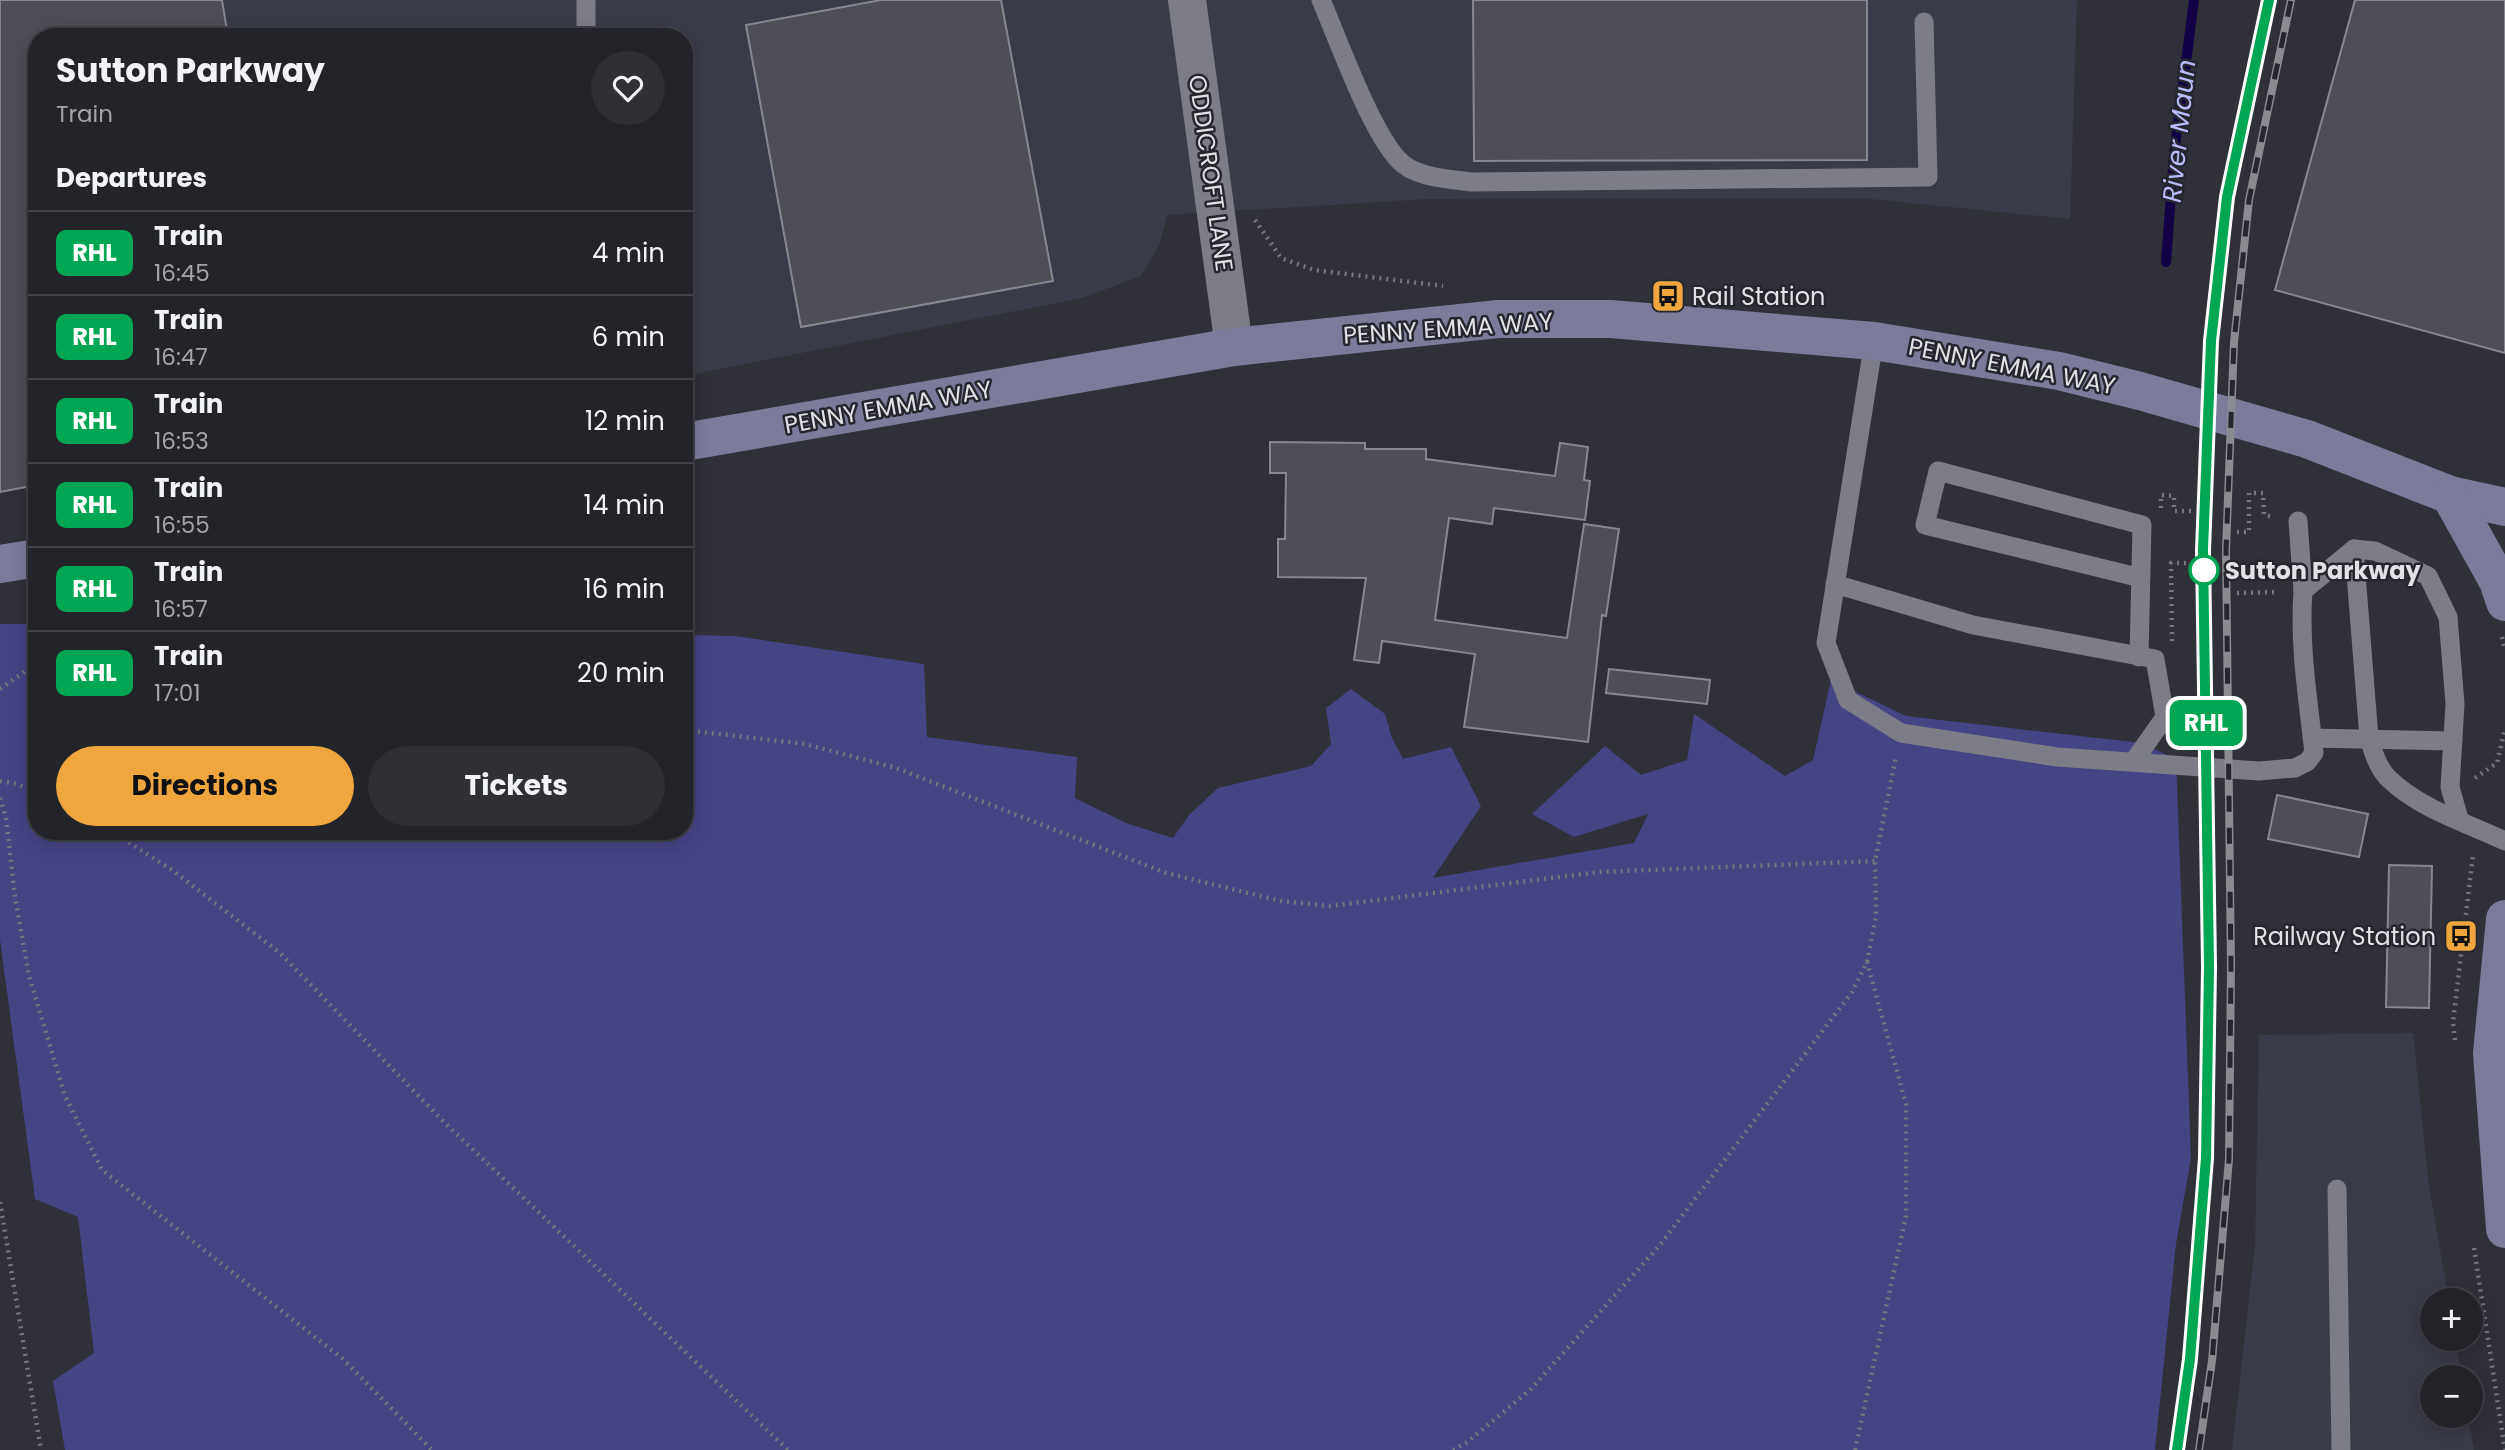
<!DOCTYPE html>
<meta charset="utf-8">
<style>
body{margin:0;font-family:Poppins,sans-serif;background:#2f3036;color:#f1f3f6;height:100vh;display:flex;flex-direction:column;font-size:26px;white-space:nowrap}
*{box-sizing:border-box;margin:0}
p{font-size:23px;color:#a3a4a8}
.icon{flex:none;width:38px;height:38px;fill:none;stroke:currentColor;stroke-width:2;stroke-linecap:round;stroke-linejoin:round}
.map{position:relative;flex:1;overflow:hidden}
.drawer{position:absolute;left:28px;top:28px;width:665px;height:812px;display:flex;flex-direction:column;background:#23242a;border-radius:28px;box-shadow:0 4px 18px #0003,0 0 0 2px #404147}
.drawer>*{flex:none}
.badge{padding:0 14px;border-radius:10px;font-size:24px;line-height:46px}
.buttons{position:absolute;left:2420px;top:1288px;display:grid;gap:14px}
.buttons a{display:grid;place-items:center;width:63px;height:63px;border-radius:50%;background:#23242a;box-shadow:0 4px 18px #0003,0 0 0 2px #404147;font-size:35px}
.map>.badge{position:absolute;translate:-50% -50%;box-shadow:0 0 0 4px #fff}
h2{padding:0 28px;font-size:26px;line-height:63px}
.round{display:grid;place-items:center;flex:none;width:74px;height:74px;border-radius:37px;background:#2f3036}
.summary{display:flex;align-items:center;justify-content:space-between;height:119px;padding:0 28px}
h1{font-size:33px;font-weight:700;line-height:52px}
.primary-button{display:flex;gap:14px;margin-top:auto;padding:14px 28px}
.primary-button a{flex:1;height:80px;border-radius:42px;background:#f0a63f;color:#111;font-size:28px;font-weight:700;line-height:80px;text-align:center}
.primary-button a+a{background:#2f3036;color:#f1f3f6}
ul{padding:0;list-style:none}
li{display:flex;align-items:center;gap:21px;height:84px;padding:0 28px;border-top:2px solid #404147}
li div{flex:1}
li b{display:block;font-size:26px}
li em{font-style:normal}
li .badge{min-width:77px;font-weight:700;text-align:center}
.map>svg:first-child{display:block}
.built{fill:#3a3b48}
.green{fill:#454485}
.lines{fill:none;stroke-linecap:round;stroke-linejoin:round}
.stream{stroke:#120047;stroke-width:10}
.building{fill:#4e4e57;stroke:#868790;stroke-width:2}
.path{stroke:#76777e;stroke-width:4.5;stroke-dasharray:2 5;stroke-linecap:butt}
.service{stroke:#7c7d86;stroke-width:19}
.minor{stroke:#7c7d86;stroke-width:38}
.secondary{stroke:#7b7c9a;stroke-width:38}
.rail-casing{stroke:#8a8a91;stroke-width:8}
.rail{stroke:#26262e;stroke-width:5;stroke-dasharray:16;stroke-linecap:butt}
.line-casing{stroke:#fff;stroke-width:16}
.line{stroke:#00a651;stroke-width:10}
.stop-dot{fill:#fff;stroke:#00a651;stroke-width:3.5}
.labels{text-anchor:middle;dominant-baseline:central;stroke-width:5;stroke-linejoin:round;paint-order:stroke}
.street-label{font-size:24px;fill:#e1e1e6;stroke:#26262e}
.poi-label{font-size:24px;fill:#e1e1e6;stroke:#26262e;text-anchor:start}
.stop-label{font-size:24px;font-weight:bold;fill:#e1e1e6;stroke:#26262e;text-anchor:start}
.water-label{font-size:26px;font-style:italic;fill:#b9bdfd;stroke:#26262e}
</style>
<div class="map">
<svg width="2505" height="1450" viewBox="0 0 2505 1450">
<rect width="100%" height="100%" fill="#2f3038"/>
<!-- built -->
<g class="built">
<path d="M0,0H2077L2070,219L1861,198L1428,199L1167,215L1160,243L1141,276L1082,298L684,376V37H37Z"/>
<path d="M2413,1033L2429,1186L2449,1300H2432V1339H2455L2462,1377H2432V1416H2468L2474,1450H2232L2255,1245L2259,1035Z"/>
</g>
<!-- green -->
<path class="green" d="M0,624H37V831H684V635L735,636L924,664L927,737L1077,757L1075,798L1126,823L1173,838L1189,815L1218,788L1311,766L1331,744L1326,708L1351,689L1385,714L1392,738L1403,759L1451,747L1481,806L1433,878L1634,843L1648,814L1574,837L1532,814L1605,746L1641,775L1687,760L1694,714L1785,776L1813,760L1831,680L1906,716L2141,743L2176,759L2191,1158L2176,1244L2155,1450H65L53,1381L94,1353L78,1217L35,1199L0,940Z"/>
<g class="lines">
<!-- stream -->
<path class="stream" d="M2166,262L2174,155L2194,0"/>
</g>
<!-- building -->
<g class="building">
<path d="M0,0H222L228,37H37V485L0,492Z"/>
<path d="M881,0H1001L1053,281L801,327L746,25Z"/>
<path d="M1473,0H1867V160L1474,161Z"/>
<path d="M2355,0H2505V353L2275,290Z"/>
<path d="M1270,442L1365,443V449H1426V459L1555,476L1560,443L1588,447L1584,480L1590,481L1585,520L1494,508L1492,524L1449,518L1435,620L1567,638L1584,524L1619,529L1606,616L1602,615L1588,742L1464,727L1475,654L1382,641L1379,663L1354,660L1366,578L1278,577V539H1285L1286,473H1270Z"/>
<path d="M1609,669L1710,680L1707,704L1606,693Z"/>
<path d="M2277,795L2368,814L2359,857L2268,839Z"/>
<path d="M2389,865L2432,866L2429,1008L2386,1007Z"/>
</g>
<g class="lines">
<!-- path -->
<g class="path">
<path d="M1255,220L1281,258L1314,270L1443,286"/>
<path d="M2161,508V495L2174,496V511H2192"/>
<path d="M2237,532H2249V493H2263L2264,515L2274,517"/>
<path d="M2237,593L2278,592"/>
<path d="M2502,637L2505,650"/>
<path d="M2172,641L2171,563H2190"/>
<path d="M0,689L37,663"/>
<path d="M684,730L805,744L896,768L1166,873L1281,901L1330,906L1599,872L1875,861"/>
<path d="M2475,778L2497,763L2505,729"/>
<path d="M0,781L17,784L37,793"/>
<path d="M0,798L6,818L15,897L29,976L65,1096L102,1170L343,1359L432,1450"/>
<path d="M111,831L172,870L280,953L444,1122L788,1450"/>
<path d="M2455,1040L2453,1022L2473,855"/>
<path d="M0,1202L41,1450"/>
<path d="M2474,1248L2505,1450"/>
<path d="M1453,1450L1466,1443L1530,1390L1660,1245L1852,992L1867,962L1876,916L1875,861L1896,756"/>
<path d="M1855,1450L1906,1216V1104L1867,962"/>
</g>
<!-- service -->
<g class="service">
<path d="M586,0V37"/>
<path d="M1321,0C1338,39 1374,141 1403,164C1420,178 1450,179 1471,182L1928,177L1924,22"/>
<path d="M1874,341L1826,643L1848,700L1901,733L2057,757L2259,771L2295,768L2307,762L2314,753C2308,698 2299,646 2303,591L2354,549L2375,551L2428,576L2448,617L2455,704L2450,787L2459,819"/>
<path d="M2298,521L2303,591"/>
<path d="M2354,549L2369,738C2373,751 2377,766 2387,777C2419,809 2465,822 2505,841"/>
<path d="M1835,584L1973,625L2155,659L2165,717L2134,761"/>
<path d="M2139,657L2142,525L1938,471L1925,525L2141,578"/>
<path d="M2312,738L2453,741"/>
<path d="M2337,1189L2341,1450"/>
</g>
<!-- minor -->
<path class="minor" d="M1187,0L1234,347"/>
<!-- secondary -->
<g class="secondary">
<path d="M684,442L1234,347L1498,319H1610L1874,341L2059,371L2140,391L2307,439L2450,495L2505,507"/>
<path d="M2450,495L2498,581L2505,602"/>
<path d="M0,564L37,558"/>
<path d="M2505,919L2492,1053L2505,1229"/>
</g>
<defs>
<g id="rail">
<path d="M2177,1450L2190,1359L2206,1158L2209,967L2203,550L2211,340L2227,197L2269,0"/>
<path d="M2199,1450L2212,1361L2229,1159L2231,967L2226,550L2234,342L2249,200L2291,0"/>
</g>
</defs>
<!-- rail casing -->
<use href="#rail" class="rail-casing"/>
<!-- rail -->
<use href="#rail" class="rail"/>
</g>
<g class="lines">
<defs>
<path id="line" d="M2177,1450L2190,1359L2206,1158L2209,967L2203,550L2211,341L2227,197L2269,0"/>
</defs>
<!-- line casing -->
<use href="#line" class="line-casing"/>
<!-- line -->
<use href="#line" class="line"/>
</g>
<!-- icons -->
<defs>
<symbol id="bus-square" viewBox="-11 -11 22 22"><rect x="-9" y="-9" width="18" height="18" rx="4" fill="#f0a63f" stroke="#26262e"/><path d="M-5-6H5V4H4V6H2V4H-2V6H-4V4H-5ZM-3.5-4V0h7V-4ZM-3.5 1.2v1.5H-2V1.2ZM2 1.2v1.5H3.5V1.2Z" fill="#111"/></symbol>
</defs>
<g fill-rule="evenodd">
<use href="#bus-square" x="1649" y="277" width="38" height="38"/>
<use href="#bus-square" x="2442" y="917" width="38" height="38"/>
</g>
<!-- markers -->
<circle class="stop-dot" cx="2204" cy="570" r="14"/>
<g class="labels">
<!-- street labels -->
<g class="street-label">
<text transform="translate(1211 173) rotate(82)">ODDICROFT LANE</text>
<text transform="translate(1448 328) rotate(-4)">PENNY EMMA WAY</text>
<text transform="translate(2012 366) rotate(11)">PENNY EMMA WAY</text>
<text transform="translate(888 407) rotate(-10)">PENNY EMMA WAY</text>
</g>
<!-- poi labels -->
<g class="poi-label">
<text x="1692" y="296">Rail Station</text>
<text x="2436" y="936" text-anchor="end">Railway Station</text>
</g>
<!-- stop labels -->
<g class="stop-label">
<text x="2225" y="570">Sutton Parkway</text>
</g>
<!-- water labels -->
<g class="water-label">
<text transform="translate(2179 131) rotate(-84)">River Maun</text>
</g>
</g>
</svg>
<div class="buttons">
<a>+</a>
<a>−</a>
</div>
<b class="badge" style="left:2206px;top:723px;background:#00a651;color:#fff">RHL</b>
<section class="drawer">
<div class="summary"><div><h1>Sutton Parkway</h1><p>Train</p></div><a class="round"><svg class="icon" aria-label="heart" viewBox="0 0 24 24"><path d="M12 20l-8-8c-3-5 5-10 8-4 3-6 11-1 8 4z"/></svg></a></div>
<h2>Departures</h2>
<ul>
<li><span class="badge" style="background:#00a651;color:#fff">RHL</span><div><b>Train</b><p>16:45</p></div><em>4 min</em></li>
<li><span class="badge" style="background:#00a651;color:#fff">RHL</span><div><b>Train</b><p>16:47</p></div><em>6 min</em></li>
<li><span class="badge" style="background:#00a651;color:#fff">RHL</span><div><b>Train</b><p>16:53</p></div><em>12 min</em></li>
<li><span class="badge" style="background:#00a651;color:#fff">RHL</span><div><b>Train</b><p>16:55</p></div><em>14 min</em></li>
<li><span class="badge" style="background:#00a651;color:#fff">RHL</span><div><b>Train</b><p>16:57</p></div><em>16 min</em></li>
<li><span class="badge" style="background:#00a651;color:#fff">RHL</span><div><b>Train</b><p>17:01</p></div><em>20 min</em></li>
</ul>
<div class="primary-button"><a>Directions</a><a>Tickets</a></div>
</section>
</div>
